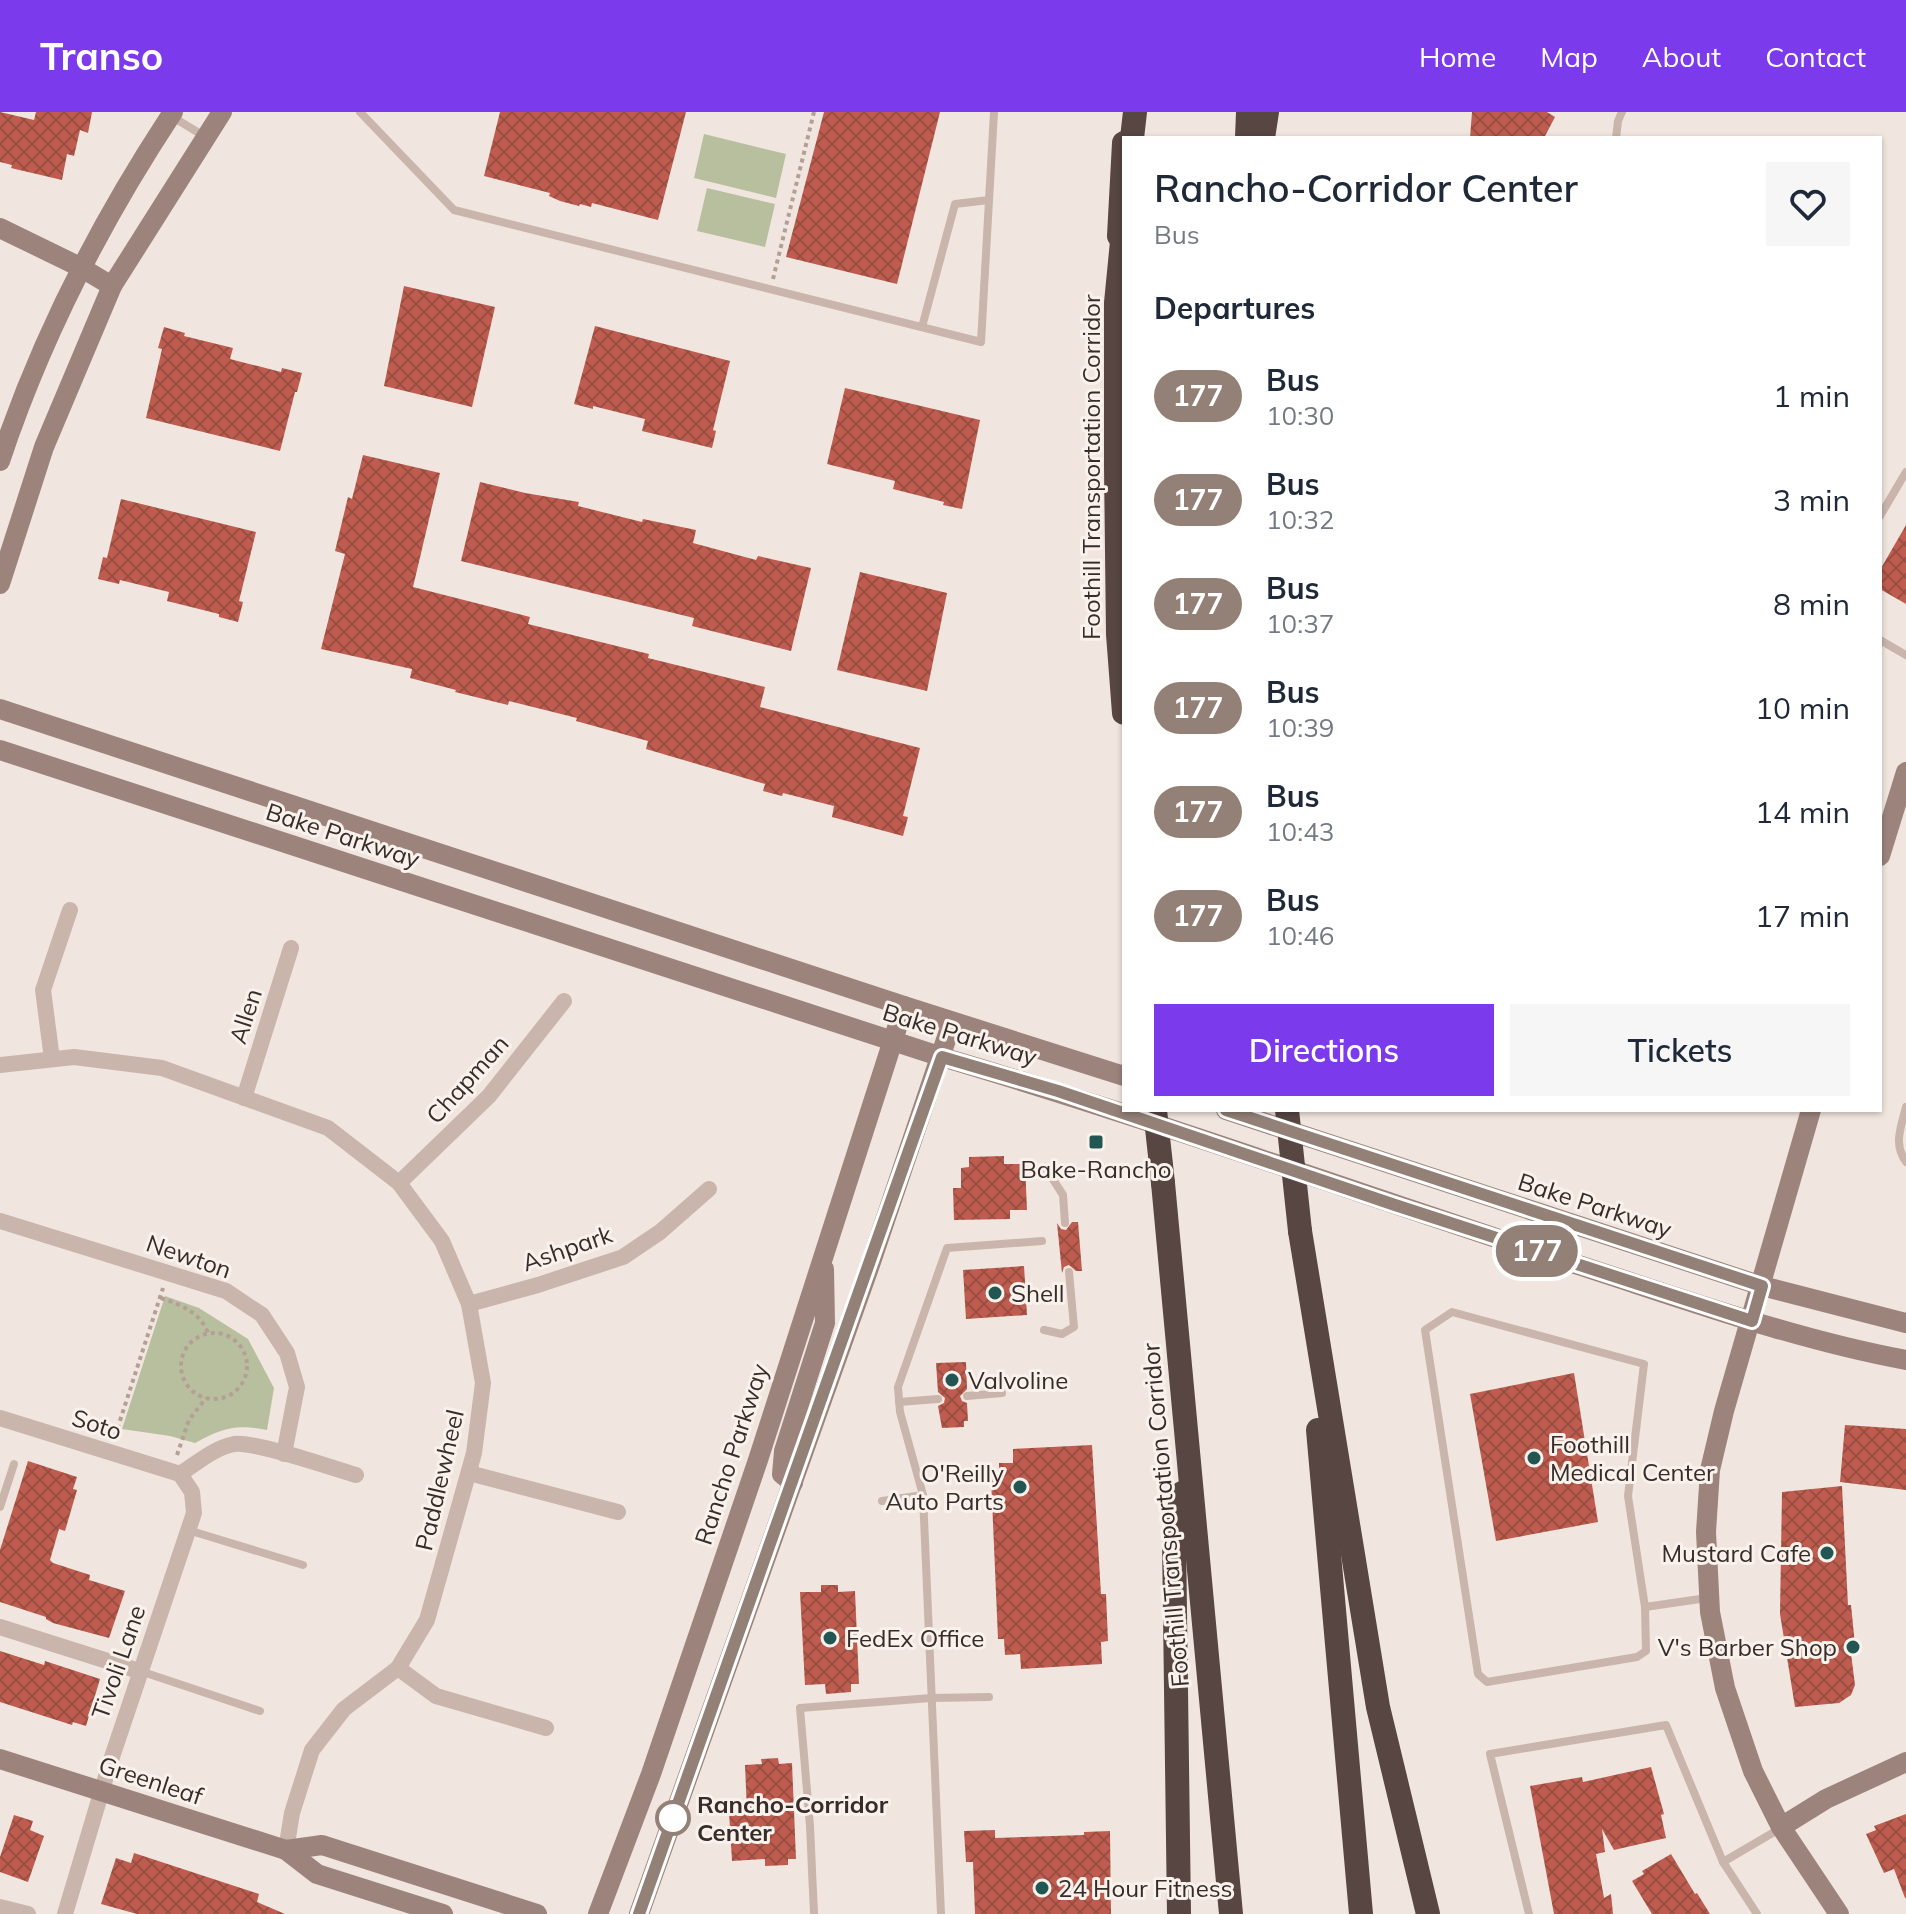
<!DOCTYPE html>
<style>
body{margin:0;font-family:Mulish,sans-serif;background:#f6f6f7;color:#1f2937;height:100vh;display:flex;flex-direction:column;font-size:30px;white-space:nowrap}
*{box-sizing:border-box;margin:0}
p{font-size:26px;color:#747a83}
.icon{flex:none;width:44px;height:44px;fill:none;stroke:currentColor;stroke-width:2;stroke-linecap:round;stroke-linejoin:round}
.map{position:relative;flex:1;overflow:hidden}
.sheet{position:absolute;left:1122px;top:24px;width:760px;height:976px;display:flex;flex-direction:column;background:#fff;border-radius:0px;box-shadow:0 2px 6px #0004}
.sheet>*{flex:none}
.badge{padding:0 16px;border-radius:26px;font-size:28px;line-height:52px}
.map>.badge{position:absolute;translate:-50% -50%;box-shadow:0 0 0 4px #fff}
h2{padding:0 32px;font-size:30px;line-height:72px}
.round{display:grid;place-items:center;flex:none;width:84px;height:84px;border-radius:0px;background:#f6f6f7}
.overview{display:flex;align-items:center;justify-content:space-between;height:136px;padding:0 32px}
h1{font-size:38px;font-weight:600;line-height:60px}
.cta{display:flex;gap:16px;margin-top:auto;padding:16px 32px}
.cta a{flex:1;height:92px;border-radius:0px;background:#7c3aed;color:#fff;font-size:32px;font-weight:600;line-height:92px;text-align:center}
.cta a+a{background:#f6f6f7;color:#1f2937}
ul{padding:0;list-style:none}
li{display:flex;align-items:center;gap:24px;height:104px;padding:0 32px}
li div{flex:1}
li b{display:block;font-size:30px}
li em{font-style:normal}
li .badge{min-width:88px;font-weight:700;text-align:center}
header{display:flex;align-items:center;gap:48px;box-sizing:border-box;height:112px;padding:0 40px;background:#7c3aed;color:#fff}
header strong{font-size:38px}
nav{display:flex;gap:44px;margin-inline-start:auto;font-size:28px}
.map>svg:first-child{display:block}
.green{fill:#b8bf9f}
.building{fill:url(#building-cross-hatch)}
.lines{fill:none;stroke-linecap:round;stroke-linejoin:round}
.path{stroke:#b49f95;stroke-width:4;stroke-dasharray:4 4;stroke-linecap:butt}
.lane{stroke:#c9b5ab;stroke-width:8}
.street{stroke:#c9b5ab;stroke-width:16}
.secondary{stroke:#9c847c;stroke-width:20}
.highway{stroke:#574641;stroke-width:24}
.highway-bridge{stroke:#574641;stroke-width:24}
.line-casing{stroke:#fff;stroke-width:18}
.line{stroke:#938177;stroke-width:12}
.poi-dot{fill:#225653;stroke:#f9f1eb;stroke-width:3}
.stop-dot{fill:#fff;stroke:#938177;stroke-width:4}
.labels{text-anchor:middle;dominant-baseline:central;stroke-width:6;stroke-linejoin:round;paint-order:stroke}
.street-label{font-size:24px;fill:#372c2a;stroke:#f9f1eb}
.poi-label{font-size:24px;fill:#372c2a;stroke:#f9f1eb;text-anchor:start}
.stop-label{font-size:24px;font-weight:bold;fill:#372c2a;stroke:#f9f1eb;text-anchor:start}
</style>
<header>
<strong>Transo</strong>
<nav><a>Home</a><a>Map</a><a>About</a><a>Contact</a></nav>
</header>
<div class="map">
<svg width="1906" height="1802" viewBox="0 0 1906 1802">
<defs>
<pattern id="building-cross-hatch" width="8" height="8" patternUnits="userSpaceOnUse" patternTransform="scale(2)"><rect width="8" height="8" fill="#be5d4f"/><path d="M0 0l8 8M0 8l8-8" fill="none" stroke="#9b4d42"/></pattern>
</defs>
<rect width="100%" height="100%" fill="#f1e6df"/>
<!-- green -->
<g class="green">
<path d="M704,22L786,42L776,86L694,66Z"/>
<path d="M707,76L775,92L765,135L697,119Z"/>
<path d="M165,1184L199,1196L248,1227L274,1276L267,1318C235,1312 223,1316 195,1331L170,1324L122,1317Z"/>
</g>
<!-- building -->
<g class="building">
<path d="M0,0L34,8L36,0H92L88,21L80,18L74,44L67,42L62,68L11,56L12,53L0,50Z"/>
<path d="M500,0H686L658,108L592,91L591,95L580,92L579,94L560,89L549,84L550,81L484,64Z"/>
<path d="M824,0H940L897,172L786,145Z"/>
<path d="M1472,0H1547L1555,5L1544,26H1470Z"/>
<path d="M404,174L495,195L472,295L384,274Z"/>
<path d="M595,214L730,249L713,318L716,319L712,336L642,319L645,307L593,294V297L574,292Z"/>
<path d="M164,215L185,221L184,224L233,236L230,247L281,260L282,256L302,261L297,280H295L280,339L146,306L162,237L158,236Z"/>
<path d="M845,276L980,308L962,397L943,393L944,390L893,377L895,369L827,352Z"/>
<path d="M363,343L440,361L413,475L530,505L528,512L649,542L648,546L765,575L760,595L920,636L903,704L908,705L903,724L832,705L834,694L783,681L782,684L763,679L765,672L646,637L648,629L576,609L577,606L509,589L508,593L455,580L456,578L410,566L412,557L321,537L345,442L335,439L348,385L352,387Z"/>
<path d="M480,370L525,381L579,390L578,394L642,410L643,407L696,418L693,431L756,448L758,444L811,456L791,539L692,514L694,506L461,449Z"/>
<path d="M121,387L256,420L239,489L243,490L238,510L219,505V502L167,489L169,480L120,468L119,472L98,467L103,445L107,446Z"/>
<path d="M1906,413V492L1880,477V458Z"/>
<path d="M860,460L947,481L927,579L837,558Z"/>
<path d="M1004,1044V1052H1025L1027,1098H1010V1107L954,1108L953,1076H961V1056L969,1055V1045Z"/>
<path d="M1072,1110H1078L1082,1159H1076L1069,1153L1064,1155L1062,1161L1057,1111L1061,1117L1066,1118Z"/>
<path d="M1024,1154L1027,1203L966,1207L963,1158Z"/>
<path d="M966,1250L967,1277L960,1284L962,1289L967,1291L968,1309H964V1315L942,1316L938,1294L944,1291L945,1286L938,1280L936,1251Z"/>
<path d="M1574,1261L1598,1410L1496,1429L1470,1282Z"/>
<path d="M1845,1313L1906,1317V1378L1840,1370Z"/>
<path d="M1092,1333L1101,1482H1106L1108,1529L1101,1530L1102,1552L1021,1557L1020,1542L1005,1543L1004,1527H998L991,1365H999V1351H1013V1337Z"/>
<path d="M28,1349L77,1365L73,1377L77,1378L65,1419L59,1417L50,1448L53,1451L90,1463L89,1468L125,1479L109,1526L53,1511L46,1507V1505L0,1490V1438Z"/>
<path d="M1842,1374L1848,1493H1851L1855,1533L1850,1534L1855,1573L1851,1583L1839,1591L1795,1595L1780,1502L1782,1380Z"/>
<path d="M821,1473H838V1480L855,1479L859,1572H851V1580L826,1582L825,1572L805,1573L800,1480H821Z"/>
<path d="M0,1539L44,1553L45,1549L100,1567L86,1614L73,1610L72,1613L0,1590Z"/>
<path d="M778,1646L779,1652L792,1651L796,1747H788V1753L765,1754V1747L732,1749L729,1700H747L745,1653L762,1652L761,1647Z"/>
<path d="M1651,1655L1664,1702L1661,1703L1666,1726L1614,1738L1602,1717L1605,1740L1596,1742L1604,1786L1611,1782L1613,1802H1554L1530,1674L1582,1665L1583,1670Z"/>
<path d="M1906,1702V1786H1905L1894,1757L1884,1761L1866,1722L1876,1718L1874,1714Z"/>
<path d="M14,1703L33,1709L30,1718L44,1724L28,1770L0,1760V1745Z"/>
<path d="M995,1718V1726L1084,1723V1720L1110,1719L1111,1802H975L973,1750H966L964,1719Z"/>
<path d="M134,1741L259,1782L257,1790L285,1802H137L101,1792L116,1746L131,1751Z"/>
<path d="M1671,1742L1695,1782L1697,1781L1710,1802H1652L1632,1769L1644,1762L1642,1759Z"/>
</g>
<g class="lines">
<!-- path -->
<g class="path">
<path d="M773,167L814,0"/>
<path d="M161,1186C181,1193 200,1200 208,1221"/>
<circle cx="214" cy="1254" r="33"/>
<path d="M115,1324L163,1176"/>
<path d="M177,1343L189,1308L206,1286"/>
</g>
<!-- lane -->
<g class="lane">
<path d="M360,0L454,98L981,230L994,0"/>
<path d="M171,4L204,24"/>
<path d="M1616,26L1618,9L1622,0"/>
<path d="M922,215L955,92L989,88"/>
<path d="M1880,404L1906,360"/>
<path d="M1880,528L1906,543"/>
<path d="M1906,995C1901,1015 1893,1032 1906,1050"/>
<path d="M1045,1055L1063,1083L1065,1111"/>
<path d="M1452,1200L1644,1252L1628,1384L1645,1495L1646,1539L1637,1545L1487,1570L1478,1562L1425,1218Z"/>
<path d="M1044,1218L1062,1222L1074,1215L1069,1160"/>
<path d="M967,1284L1002,1281"/>
<path d="M899,1290L938,1287"/>
<path d="M923,1383L900,1300L898,1275L947,1136L1042,1129"/>
<path d="M882,1389L923,1383L941,1802"/>
<path d="M0,1395L14,1352"/>
<path d="M188,1418L303,1453"/>
<path d="M1645,1495L1707,1486"/>
<path d="M140,1559L260,1599"/>
<path d="M1723,1750L1781,1716"/>
<path d="M814,1802L810,1714L800,1596L931,1586L989,1585"/>
<path d="M1529,1802L1490,1642L1666,1613L1723,1750L1757,1802"/>
</g>
<!-- street -->
<g class="street">
<path d="M52,947L43,878L70,798"/>
<path d="M0,953L74,945L162,956L328,1016L399,1071L442,1129L469,1192L483,1271L474,1341L427,1508L398,1556L344,1597L312,1638L292,1701L286,1738"/>
<path d="M244,986L291,836"/>
<path d="M399,1071L489,984L564,889"/>
<path d="M0,1109L226,1179L262,1203L287,1241L297,1275L284,1342"/>
<path d="M469,1192L538,1173L623,1145L660,1120L709,1077"/>
<path d="M0,1306L180,1362"/>
<path d="M469,1361L618,1400"/>
<path d="M180,1362C197,1351 214,1336 234,1332C255,1329 332,1356 356,1363"/>
<path d="M0,1515L139,1559"/>
<path d="M398,1556L436,1584L546,1616"/>
<path d="M0,1795L28,1802"/>
<path d="M65,1802L110,1651L194,1401L192,1380L180,1362"/>
</g>
<!-- secondary -->
<g class="secondary">
<path d="M0,116L80,155L112,174"/>
<path d="M0,349C41,226 101,109 173,0"/>
<path d="M0,472L44,335L112,174L222,0"/>
<path d="M0,597L904,894L1124,964"/>
<path d="M0,638L942,945C1154,1008 1364,1083 1575,1152C1684,1187 1793,1227 1906,1248"/>
<path d="M1880,744L1906,660"/>
<path d="M1226,998L1762,1174L1906,1211"/>
<path d="M1811,998L1724,1299L1710,1358L1706,1420L1710,1500L1725,1576L1753,1659L1781,1715L1839,1802"/>
<path d="M793,1371L782,1362L784,1339L825,1211L824,1157"/>
<path d="M0,1647L286,1738L317,1762L443,1802"/>
<path d="M1781,1715L1826,1687L1906,1650"/>
<path d="M286,1738L322,1733L537,1802"/>
<path d="M598,1802L651,1662L758,1348L904,894"/>
<path d="M639,1802L871,1150L952,910"/>
</g>
<!-- highway -->
<g class="highway">
<path d="M1132,26L1135,0"/>
<path d="M1247,26L1248,0"/>
<path d="M1263,26L1267,0"/>
<path d="M1124,109L1116,191V355L1118,522L1124,601"/>
<path d="M1119,124L1124,31"/>
<path d="M1163,1071L1231,1802"/>
<path d="M1300,1119L1378,1595L1428,1802"/>
<path d="M1318,1318L1361,1802"/>
<path d="M1179,1802L1174,1426L1182,1381"/>
</g>
<!-- highway-bridge -->
<g class="highway-bridge">
<path d="M1155,998L1163,1071"/>
<path d="M1287,998L1300,1119"/>
</g>
</g>
<g class="lines">
<defs>
<path id="line" d="M639,1802L942,945L1058,979L1395,1093L1752,1209L1762,1174L1226,998"/>
</defs>
<!-- line casing -->
<use href="#line" class="line-casing"/>
<!-- line -->
<use href="#line" class="line"/>
</g>
<!-- markers -->
<g class="poi-dot">
<rect x="1088" y="1022" width="16" height="16" rx="4"/>
<circle cx="995" cy="1181" r="8"/>
<circle cx="952" cy="1268" r="8"/>
<circle cx="1534" cy="1346" r="8"/>
<circle cx="1020" cy="1375" r="8"/>
<circle cx="1827" cy="1441" r="8"/>
<circle cx="830" cy="1526" r="8"/>
<circle cx="1853" cy="1535" r="8"/>
<circle cx="1042" cy="1776" r="8"/>
</g>
<circle class="stop-dot" cx="673" cy="1706" r="16"/>
<g class="labels">
<!-- street labels -->
<g class="street-label">
<text transform="translate(1091 355) rotate(-90)">Foothill Transportation Corridor</text>
<text transform="translate(343 723) rotate(18)">Bake Parkway</text>
<text transform="translate(245 904) rotate(-72)">Allen</text>
<text transform="translate(960 922) rotate(17)">Bake Parkway</text>
<text transform="translate(467 967) rotate(-48)">Chapman</text>
<text transform="translate(1595 1093) rotate(18)">Bake Parkway</text>
<text transform="translate(567 1136) rotate(-19)">Ashpark</text>
<text transform="translate(189 1144) rotate(19)">Newton</text>
<text transform="translate(97 1312) rotate(18)">Soto</text>
<text transform="translate(731 1342) rotate(-72)">Rancho Parkway</text>
<text transform="translate(439 1368) rotate(-77)">Paddlewheel</text>
<text transform="translate(1165 1403) rotate(-95)">Foothill Transportation Corridor</text>
<text transform="translate(118 1550) rotate(-71)">Tivoli Lane</text>
<text transform="translate(151 1668) rotate(18)">Greenleaf</text>
</g>
<!-- poi labels -->
<g class="poi-label">
<text x="1096" y="1057" text-anchor="middle">Bake-Rancho</text>
<text x="1011" y="1181">Shell</text>
<text x="968" y="1268">Valvoline</text>
<text x="1550" y="1332">Foothill<tspan x="1550" dy="28">Medical Center</tspan></text>
<text x="1004" y="1361" text-anchor="end">O'Reilly<tspan x="1004" dy="28">Auto Parts</tspan></text>
<text x="1811" y="1441" text-anchor="end">Mustard Cafe</text>
<text x="846" y="1526">FedEx Office</text>
<text x="1837" y="1535" text-anchor="end">V's Barber Shop</text>
<text x="1058" y="1776">24 Hour Fitness</text>
</g>
<!-- stop labels -->
<g class="stop-label">
<text x="697" y="1692">Rancho-Corridor<tspan x="697" dy="28">Center</tspan></text>
</g>
</g>
</svg>
<b class="badge" style="left:1537px;top:1139px;background:#938177;color:#fff">177</b>
<section class="sheet">
<div class="overview"><div><h1>Rancho-Corridor Center</h1><p>Bus</p></div><a class="round"><svg class="icon" aria-label="heart" viewBox="0 0 24 24"><path d="M12 20l-8-8c-3-5 5-10 8-4 3-6 11-1 8 4z"/></svg></a></div>
<h2>Departures</h2>
<ul>
<li><span class="badge" style="background:#938177;color:#fff">177</span><div><b>Bus</b><p>10:30</p></div><em>1 min</em></li>
<li><span class="badge" style="background:#938177;color:#fff">177</span><div><b>Bus</b><p>10:32</p></div><em>3 min</em></li>
<li><span class="badge" style="background:#938177;color:#fff">177</span><div><b>Bus</b><p>10:37</p></div><em>8 min</em></li>
<li><span class="badge" style="background:#938177;color:#fff">177</span><div><b>Bus</b><p>10:39</p></div><em>10 min</em></li>
<li><span class="badge" style="background:#938177;color:#fff">177</span><div><b>Bus</b><p>10:43</p></div><em>14 min</em></li>
<li><span class="badge" style="background:#938177;color:#fff">177</span><div><b>Bus</b><p>10:46</p></div><em>17 min</em></li>
</ul>
<div class="cta"><a>Directions</a><a>Tickets</a></div>
</section>
</div>
